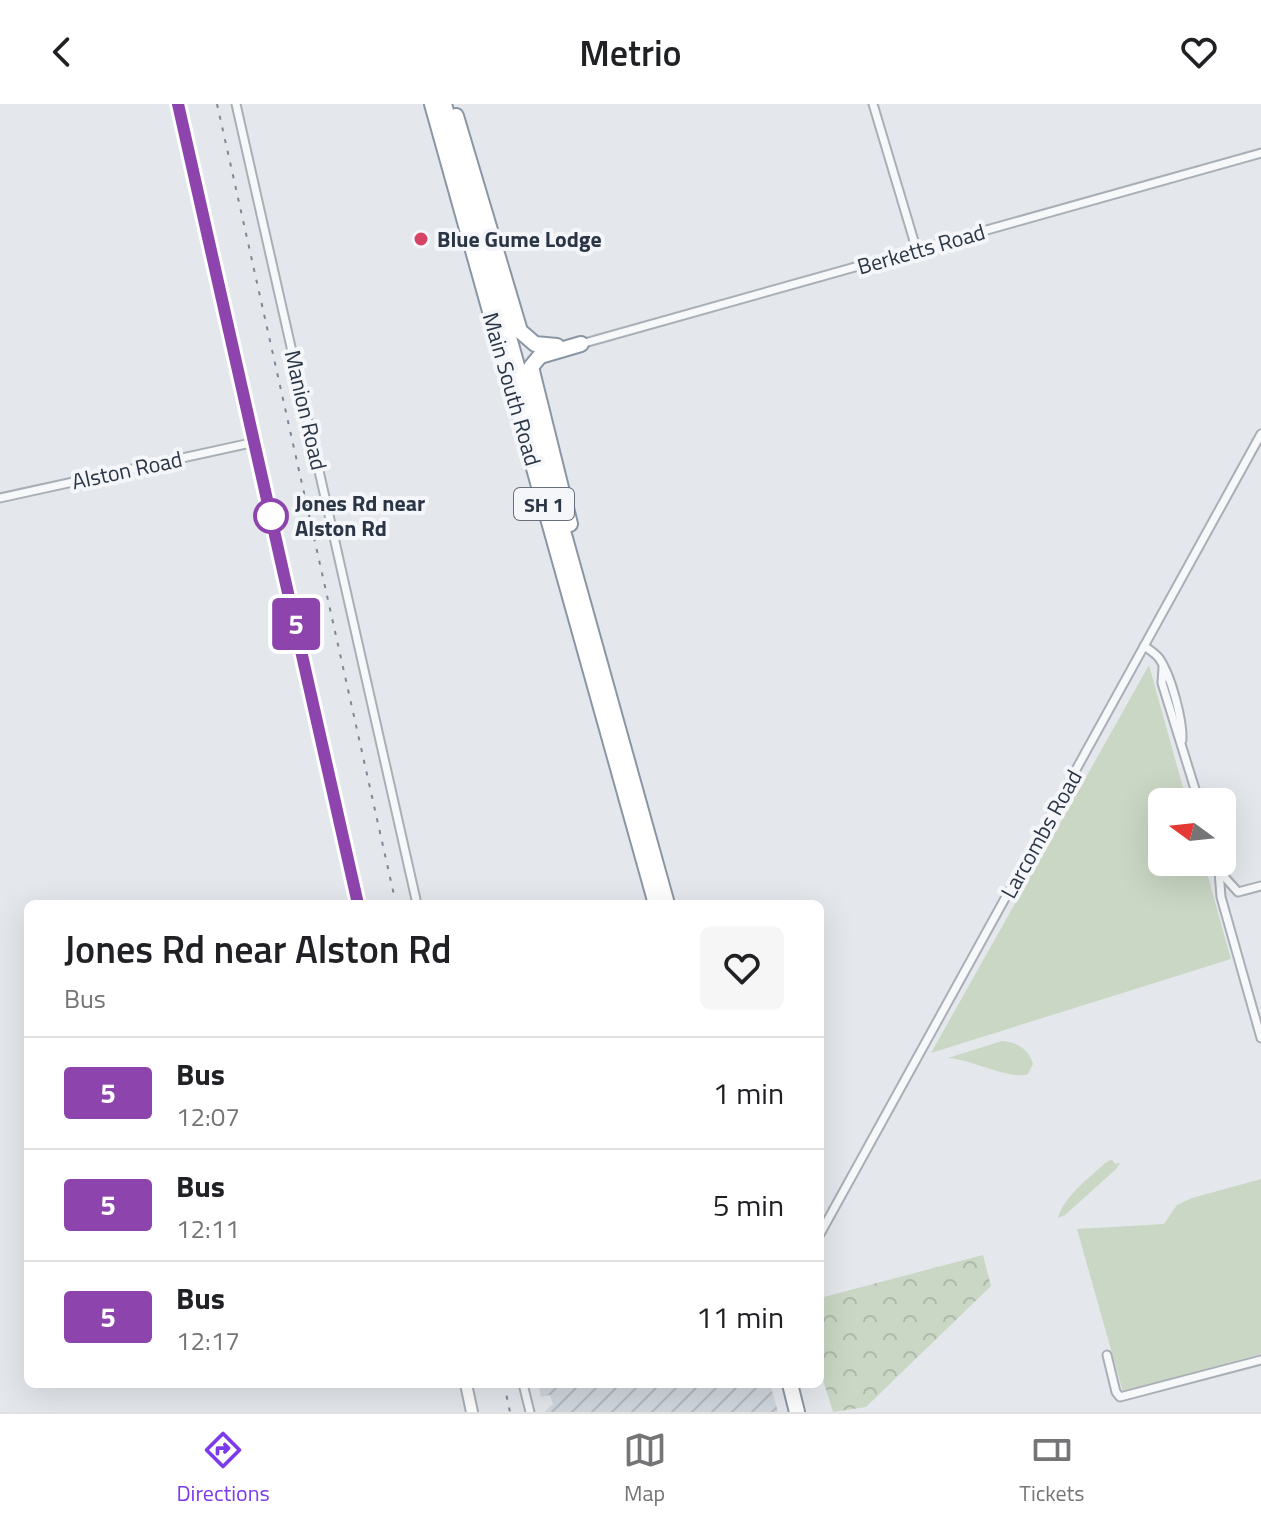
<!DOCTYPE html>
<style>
body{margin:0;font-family:"Titillium Web",sans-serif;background:#f6f6f6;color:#202124;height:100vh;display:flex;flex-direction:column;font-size:30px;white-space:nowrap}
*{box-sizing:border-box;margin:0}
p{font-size:26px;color:#757577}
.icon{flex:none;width:44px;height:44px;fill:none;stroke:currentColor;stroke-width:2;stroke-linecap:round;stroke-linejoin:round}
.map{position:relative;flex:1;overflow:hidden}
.panel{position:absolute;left:24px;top:796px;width:800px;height:488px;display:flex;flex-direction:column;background:#fff;border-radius:12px;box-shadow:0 8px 32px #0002}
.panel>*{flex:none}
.badge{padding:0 16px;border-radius:6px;font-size:28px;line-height:52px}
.needle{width:52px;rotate:285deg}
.tools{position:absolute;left:1148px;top:684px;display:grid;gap:16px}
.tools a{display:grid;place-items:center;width:88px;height:88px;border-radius:12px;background:#fff;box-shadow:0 8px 32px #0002;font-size:40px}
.map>.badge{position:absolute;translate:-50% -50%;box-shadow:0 0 0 4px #fff}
.round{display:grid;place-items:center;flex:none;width:84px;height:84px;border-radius:12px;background:#f6f6f6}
.summary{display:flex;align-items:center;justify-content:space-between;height:136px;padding:0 40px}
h1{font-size:38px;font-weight:600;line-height:60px}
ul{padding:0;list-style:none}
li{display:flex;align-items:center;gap:24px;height:112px;padding:0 40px;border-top:2px solid #e0e0e0}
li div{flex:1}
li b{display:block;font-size:30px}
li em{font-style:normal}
li .badge{min-width:88px;font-weight:700;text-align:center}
header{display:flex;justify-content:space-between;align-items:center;height:104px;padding:0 40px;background:#fff;font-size:36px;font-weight:600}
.tab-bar{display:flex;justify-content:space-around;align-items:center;height:112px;border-top:2px solid #e0e0e0;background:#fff;font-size:22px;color:#757577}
.tab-bar a{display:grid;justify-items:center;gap:4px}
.tab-bar .active{color:#7c3aed}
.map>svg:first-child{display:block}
.industrial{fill:url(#industrial-furrows)}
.green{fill:#cad7c4}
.forest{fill:url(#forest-crowns)}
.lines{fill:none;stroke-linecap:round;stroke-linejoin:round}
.street-casing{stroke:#a8afb7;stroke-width:11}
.secondary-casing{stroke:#a8afb7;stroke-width:14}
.highway-casing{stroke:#8a96a4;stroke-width:18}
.street{stroke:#f7f8fa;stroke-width:7}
.secondary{stroke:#fff;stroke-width:10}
.highway{stroke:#fff;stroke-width:14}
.rail{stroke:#7c8897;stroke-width:2;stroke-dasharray:4 8;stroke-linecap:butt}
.line-casing{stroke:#fff;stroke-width:18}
.line{stroke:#8e44ad;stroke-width:12}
.poi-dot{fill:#d74365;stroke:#f4f6f9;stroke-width:3}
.stop-dot{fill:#fff;stroke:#8e44ad;stroke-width:4}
.labels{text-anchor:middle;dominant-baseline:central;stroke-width:8;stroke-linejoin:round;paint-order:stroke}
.shield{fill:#f4f6f9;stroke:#67707c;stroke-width:2}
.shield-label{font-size:20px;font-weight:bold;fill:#2a3646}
.poi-label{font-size:22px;font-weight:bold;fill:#2a3646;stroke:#f4f6f9;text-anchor:start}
.street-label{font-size:22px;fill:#2a3646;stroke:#f4f6f9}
.stop-label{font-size:22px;font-weight:bold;fill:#2a3646;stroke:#f4f6f9;text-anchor:start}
</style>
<header><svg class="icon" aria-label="back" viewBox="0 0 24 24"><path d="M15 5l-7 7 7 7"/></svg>Metrio<svg class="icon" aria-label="heart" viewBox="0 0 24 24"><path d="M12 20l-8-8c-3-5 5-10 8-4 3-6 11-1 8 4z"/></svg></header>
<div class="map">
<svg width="1261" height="1308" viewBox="0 0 1261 1308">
<defs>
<pattern id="industrial-furrows" width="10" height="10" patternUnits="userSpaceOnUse" patternTransform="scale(2)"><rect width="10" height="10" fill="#d1d7de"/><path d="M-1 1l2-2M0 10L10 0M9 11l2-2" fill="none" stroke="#b4b9c0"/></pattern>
<pattern id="forest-crowns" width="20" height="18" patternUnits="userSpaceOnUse" patternTransform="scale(2)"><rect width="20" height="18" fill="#cad7c4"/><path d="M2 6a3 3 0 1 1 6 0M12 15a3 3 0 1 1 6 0" fill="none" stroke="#aeb9aa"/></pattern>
</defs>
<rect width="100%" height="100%" fill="#e4e8ec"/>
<!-- industrial -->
<path class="industrial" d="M538,1280H770L778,1308H544L553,1300L550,1291L541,1293Z"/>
<!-- green -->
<g class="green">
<path d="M1149,561L1187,698H1162V758H1204L1231,855L931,949Z"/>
<path d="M1002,937C1017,938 1029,945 1033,960L1028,970C1013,977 970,955 948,954Z"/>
<path d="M1112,1056L1115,1060L1120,1059L1116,1065L1065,1111L1058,1114C1064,1092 1091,1072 1108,1057Z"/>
<path d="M1261,1075V1250L1123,1288L1077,1125L1164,1120L1177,1101L1192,1094Z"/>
</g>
<!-- forest -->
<path class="forest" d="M983,1151L991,1182L866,1303L833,1308L820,1266V1194Z"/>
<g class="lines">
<defs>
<g id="street">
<path d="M236,0L417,800"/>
<path d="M873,0L917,147"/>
<path d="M581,240L1261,49"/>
<path d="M0,394L255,338"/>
<path d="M1144,542C1150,546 1155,549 1159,554C1171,571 1183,616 1182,636"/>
<path d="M1163,563L1162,579L1199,698"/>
<path d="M1216,758L1219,767L1238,788L1261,782"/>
<path d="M1219,767L1221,793L1261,934"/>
<path d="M820,1130L1261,330"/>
<path d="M1107,1251L1116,1288L1120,1293L1261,1256"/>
<path d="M523,1280L530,1308"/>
</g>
<g id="secondary">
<path d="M178,0L358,800"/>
<path d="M466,1280L472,1308"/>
</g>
<g id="highway">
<path d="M432,0L656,800"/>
<path d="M444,0L667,800"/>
<path d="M456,12L520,227L535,240L557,242"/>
<path d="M570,420L531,263L540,252L581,240"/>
<path d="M790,1280L797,1308"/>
</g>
</defs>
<!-- street casing -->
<use href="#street" class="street-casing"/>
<!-- secondary casing -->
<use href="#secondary" class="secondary-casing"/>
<!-- highway casing -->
<use href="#highway" class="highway-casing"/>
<!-- street -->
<use href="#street" class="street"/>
<!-- secondary -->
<use href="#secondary" class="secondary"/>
<!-- highway -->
<use href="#highway" class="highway"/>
<!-- rail -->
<g class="rail">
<path d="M217,0L396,800"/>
<path d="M504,1280L510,1308"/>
</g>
</g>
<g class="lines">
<defs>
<path id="line" d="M178,0L358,800"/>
</defs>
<!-- line casing -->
<use href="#line" class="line-casing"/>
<!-- line -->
<use href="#line" class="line"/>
</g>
<!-- markers -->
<circle class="poi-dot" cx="421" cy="135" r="8"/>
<circle class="stop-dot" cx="271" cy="412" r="16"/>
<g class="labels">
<!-- shield labels -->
<rect class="shield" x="514" y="384" width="60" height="32" rx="6"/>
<g class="shield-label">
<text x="544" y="400">SH 1</text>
</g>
<!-- poi labels -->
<g class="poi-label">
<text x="437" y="135">Blue Gume Lodge</text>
</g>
<!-- street labels -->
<g class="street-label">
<text transform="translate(921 145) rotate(-16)">Berketts Road</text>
<text transform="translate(512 285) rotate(74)">Main South Road</text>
<text transform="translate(306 306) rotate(77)">Manion Road</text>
<text transform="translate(127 366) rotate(-12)">Alston Road</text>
<text transform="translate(1041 730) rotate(-61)">Larcombs Road</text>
</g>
<!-- stop labels -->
<g class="stop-label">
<text x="295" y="399">Jones Rd near<tspan x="295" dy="25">Alston Rd</tspan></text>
</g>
</g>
</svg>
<div class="tools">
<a><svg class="needle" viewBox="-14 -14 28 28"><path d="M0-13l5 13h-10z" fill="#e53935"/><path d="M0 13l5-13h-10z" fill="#757577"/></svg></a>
</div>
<b class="badge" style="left:296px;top:520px;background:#8e44ad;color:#fff">5</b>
<section class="panel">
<div class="summary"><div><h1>Jones Rd near Alston Rd</h1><p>Bus</p></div><a class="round"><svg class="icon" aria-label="heart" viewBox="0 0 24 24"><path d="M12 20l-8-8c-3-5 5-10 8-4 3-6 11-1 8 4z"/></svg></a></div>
<ul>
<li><span class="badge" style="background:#8e44ad;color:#fff">5</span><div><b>Bus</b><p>12:07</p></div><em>1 min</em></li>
<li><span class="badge" style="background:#8e44ad;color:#fff">5</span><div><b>Bus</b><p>12:11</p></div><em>5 min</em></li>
<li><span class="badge" style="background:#8e44ad;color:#fff">5</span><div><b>Bus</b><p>12:17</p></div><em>11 min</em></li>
</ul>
</section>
</div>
<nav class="tab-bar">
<a class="active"><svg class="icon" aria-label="directions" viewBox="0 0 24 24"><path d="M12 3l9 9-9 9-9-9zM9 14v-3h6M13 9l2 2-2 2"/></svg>Directions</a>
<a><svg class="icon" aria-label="map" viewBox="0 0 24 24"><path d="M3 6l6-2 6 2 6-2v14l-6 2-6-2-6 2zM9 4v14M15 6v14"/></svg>Map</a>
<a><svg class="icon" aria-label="tickets" viewBox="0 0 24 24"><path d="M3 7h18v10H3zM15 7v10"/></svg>Tickets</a>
</nav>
